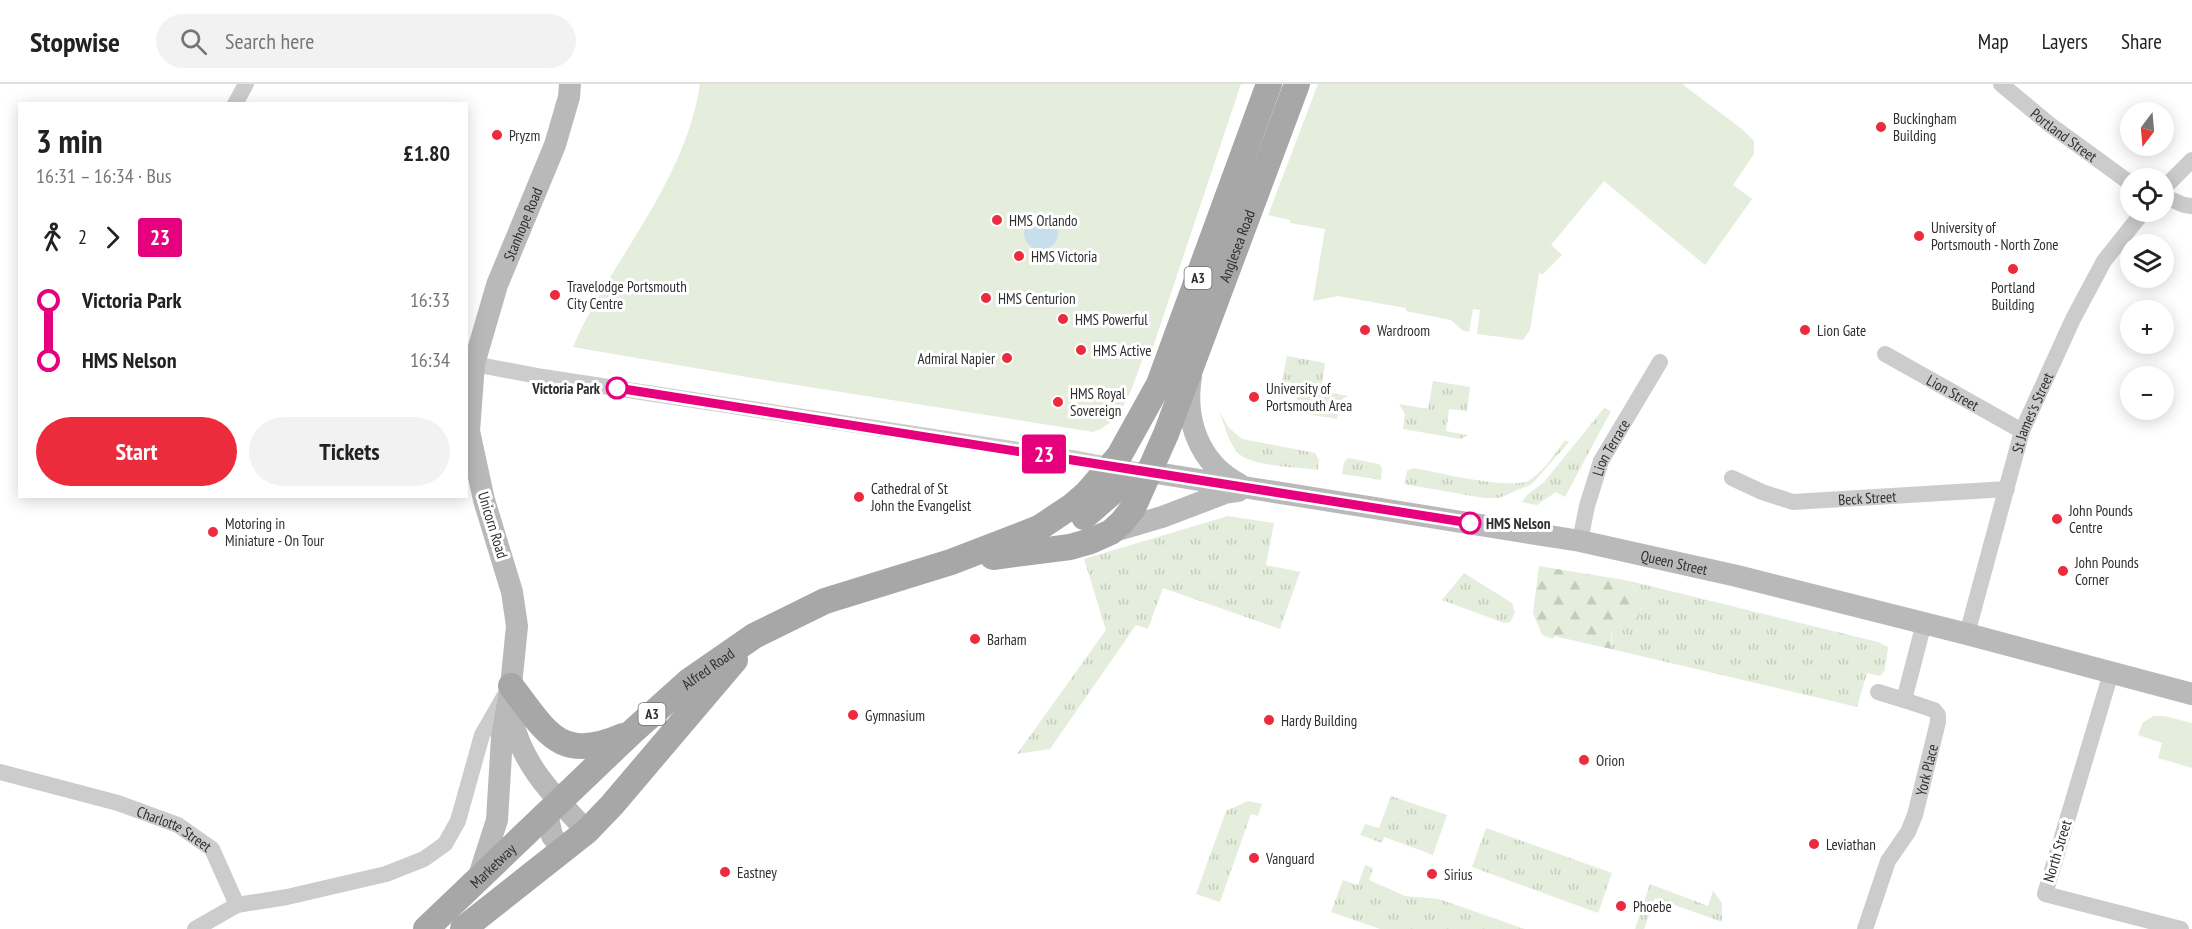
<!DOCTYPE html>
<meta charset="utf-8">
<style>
body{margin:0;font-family:"PT Sans Narrow",sans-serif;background:#f2f2f2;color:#222;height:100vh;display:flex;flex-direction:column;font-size:22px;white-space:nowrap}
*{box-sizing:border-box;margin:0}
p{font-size:20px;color:#767676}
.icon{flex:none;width:33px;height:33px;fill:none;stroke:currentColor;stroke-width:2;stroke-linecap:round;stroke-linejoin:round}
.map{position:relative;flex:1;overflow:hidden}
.panel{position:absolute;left:18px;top:18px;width:450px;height:396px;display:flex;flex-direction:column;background:#fff;border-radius:0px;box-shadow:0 3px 15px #0003}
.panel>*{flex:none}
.badge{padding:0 12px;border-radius:4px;font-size:21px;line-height:39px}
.needle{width:39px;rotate:196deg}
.controls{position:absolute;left:2120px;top:18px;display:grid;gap:12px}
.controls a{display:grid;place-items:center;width:54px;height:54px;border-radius:50%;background:#fff;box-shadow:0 3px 15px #0003;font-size:30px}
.map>.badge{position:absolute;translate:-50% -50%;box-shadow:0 0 0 3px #fff}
.legs{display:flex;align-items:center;gap:9px;height:66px;padding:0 18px;font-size:20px}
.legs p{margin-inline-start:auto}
.headline{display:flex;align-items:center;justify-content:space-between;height:102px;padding:0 18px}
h1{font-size:33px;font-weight:700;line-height:45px}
.action{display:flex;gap:12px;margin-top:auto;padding:12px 18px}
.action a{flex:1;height:69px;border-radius:36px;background:#ec2b3d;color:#fff;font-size:24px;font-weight:700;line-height:69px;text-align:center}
.action a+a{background:#f2f2f2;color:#222}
ul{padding:0 18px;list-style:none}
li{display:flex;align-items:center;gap:21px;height:60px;font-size:22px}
li i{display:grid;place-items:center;width:9px;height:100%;margin:0 8px;background:currentColor}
li i::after{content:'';width:15px;height:15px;margin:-8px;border:4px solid;border-radius:50%;background:#fff}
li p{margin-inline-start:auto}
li:first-child i{background:linear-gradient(#0000 50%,currentColor 0)}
li:last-child i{background:linear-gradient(currentColor 50%,#0000 0)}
header{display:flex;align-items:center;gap:36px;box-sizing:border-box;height:84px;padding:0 30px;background:#fff;border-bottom:2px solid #e0e0e0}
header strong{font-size:28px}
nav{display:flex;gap:33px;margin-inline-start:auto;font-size:21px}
.search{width:420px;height:54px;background:#f2f2f2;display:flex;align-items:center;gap:15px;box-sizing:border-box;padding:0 21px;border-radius:33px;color:#767676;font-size:22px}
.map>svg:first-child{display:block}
.grass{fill:url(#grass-tufts)}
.forest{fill:url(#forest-firs)}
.green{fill:#e5eddc}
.water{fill:#c7dfed}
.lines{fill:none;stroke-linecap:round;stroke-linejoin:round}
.street{stroke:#ccc;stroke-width:16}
.secondary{stroke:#b9b9b9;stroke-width:22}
.primary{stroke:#a7a7a7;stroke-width:26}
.line-1-casing{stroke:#fff;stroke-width:14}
.line-1{stroke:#e6007e;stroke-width:9}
.poi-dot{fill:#ec2b3d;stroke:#fff;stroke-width:2}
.stop-1-dot{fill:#fff;stroke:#e6007e;stroke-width:3}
.labels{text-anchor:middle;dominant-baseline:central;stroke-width:6;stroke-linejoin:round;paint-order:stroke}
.shield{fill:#fff;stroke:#6d6d6d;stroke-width:1.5}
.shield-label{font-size:14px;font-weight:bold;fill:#2f2f2f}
.poi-label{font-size:15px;fill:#2f2f2f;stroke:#fff;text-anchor:start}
.street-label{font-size:15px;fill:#2f2f2f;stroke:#fff}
.stop-label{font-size:15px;font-weight:bold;fill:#2f2f2f;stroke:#fff;text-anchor:end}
</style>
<header>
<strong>Stopwise</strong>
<div class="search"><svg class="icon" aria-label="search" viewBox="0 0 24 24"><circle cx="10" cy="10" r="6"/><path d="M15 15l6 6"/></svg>Search here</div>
<nav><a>Map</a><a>Layers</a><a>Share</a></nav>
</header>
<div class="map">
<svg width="2192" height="845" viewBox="0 0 2192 845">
<defs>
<pattern id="grass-tufts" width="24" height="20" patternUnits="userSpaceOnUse" patternTransform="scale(1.5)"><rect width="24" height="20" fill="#e5eddc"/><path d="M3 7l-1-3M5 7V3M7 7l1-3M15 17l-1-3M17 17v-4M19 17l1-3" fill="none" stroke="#c5ccbd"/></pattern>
<pattern id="forest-firs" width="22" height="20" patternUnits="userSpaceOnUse" patternTransform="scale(1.5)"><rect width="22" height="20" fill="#e5eddc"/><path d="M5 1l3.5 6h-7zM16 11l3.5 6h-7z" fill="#c5ccbd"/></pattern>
</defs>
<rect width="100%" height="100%" fill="#fff"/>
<!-- grass -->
<g class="grass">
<path d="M1287,272L1325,279L1321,307L1348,312C1338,315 1339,326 1337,335L1278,325L1273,318L1296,322L1298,300L1282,297Z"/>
<path d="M1433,297L1470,303L1467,327L1449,325L1446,347L1467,351L1461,355L1403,345L1405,330L1399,320L1428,325Z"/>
<path d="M1604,324L1611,327L1565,413L1556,408L1537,421L1522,418L1527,411L1544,398Z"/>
<path d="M1219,327L1229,344L1242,355L1315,369L1319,376L1318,386C1298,383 1248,383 1236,367C1228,356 1224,339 1219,327Z"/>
<path d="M1565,356L1569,358L1532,400L1499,414H1484L1404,400L1407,387L1413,384C1436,388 1510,406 1528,397C1543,389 1555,369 1565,356Z"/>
<path d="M1348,374L1379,380L1382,384L1381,396L1342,390L1344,378Z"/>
<path d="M1228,432L1274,439L1266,481L1300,488L1280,545L1163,504L1148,545L1136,541L1050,665L1017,670L1106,546L1084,475Z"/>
<path d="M1464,489L1512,519L1515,529L1510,538L1504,539L1442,516Z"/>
<path d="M1630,497L1878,558L1888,563L1885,586L1880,592L1867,589L1857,623L1611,565L1612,547L1641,526L1636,507Z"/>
<path d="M1391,712L1447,731L1433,771L1384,753L1382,759L1360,751L1365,740L1379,744Z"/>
<path d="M1248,717L1262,720L1258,732L1251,730L1220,818L1196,810L1226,727Z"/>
<path d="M1486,744L1612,789L1598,829L1472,783Z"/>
<path d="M1365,781L1373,784L1369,796L1405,812L1439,815L1525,845H1380L1331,828L1343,796L1358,801Z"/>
<path d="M1650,800L1708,822L1713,807L1714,808L1722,819V838L1655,814L1644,845H1635Z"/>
</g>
<!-- forest -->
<path class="forest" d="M1539,482L1630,497C1637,509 1644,522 1638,535L1628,542L1615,544L1611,551V565L1554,552L1553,555L1542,551L1533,529Z"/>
<!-- green -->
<g class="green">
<path d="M700,0H1241L1151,269L1145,268C1134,296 1126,338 1093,348L747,293L573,263C585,234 601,209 617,182C652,126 690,67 700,0Z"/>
<path d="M1318,0H1682L1742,45L1754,57V70L1733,101L1752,115L1705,181L1604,97L1551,161L1562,171L1543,190L1539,189L1530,246L1523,256L1477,250L1480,226L1473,225L1469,248L1462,246L1451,236L1406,227V224L1338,212L1313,217L1325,145L1290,139V136L1268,131Z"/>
<path d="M2154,632H2164L2192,639V684L2158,674L2162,659L2138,651L2143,638Z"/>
</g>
<!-- water -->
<circle class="water" cx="1041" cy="149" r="17"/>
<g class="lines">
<!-- street -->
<g class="street">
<path id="s1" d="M2001,0L2049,40L2130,99"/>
<path d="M235,20L246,0"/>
<path d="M2163,105L2192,76"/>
<path d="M2163,112L2184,121L2192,122"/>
<path id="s2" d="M1885,270L2022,347"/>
<path d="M474,280L543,293L1078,375L1148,388"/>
<path id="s3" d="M1732,394L1762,408L1793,418L2007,405"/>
<path id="s4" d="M1580,457L1587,422L1601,377L1660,278"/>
<path id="s5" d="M1967,550L2022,347L2073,235L2104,177L2143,128"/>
<path d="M2111,589L2045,810L2181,845"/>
<path d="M1878,608L1904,616"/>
<path id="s6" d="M0,688L118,719L178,741L212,765L237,821"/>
<path d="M195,845L237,821L287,813L386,790L424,775L445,760L458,737L482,651L505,611"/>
<path id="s7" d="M1865,845L1888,777L1908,748L1915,731L1938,638V631L1934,626L1904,616L1924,539"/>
</g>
<!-- secondary -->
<g class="secondary">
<path d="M1191,293C1184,336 1199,379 1239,400"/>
<path id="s8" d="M1150,388L1580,457L1737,492L1967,550L2192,610"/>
<path d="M1111,448L1162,433L1225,409L1238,407"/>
<path d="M511,624C515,674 554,713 587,747"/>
<path d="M547,729L552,752L563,765"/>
<path id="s9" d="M478,795L497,736L502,653L511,602L517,542L512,508L484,416L469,347L474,280L497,201L555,61L569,13L570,0"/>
</g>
<!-- primary -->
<g class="primary">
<path d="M1084,433C1105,415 1123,396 1150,388"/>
<path id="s10" d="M993,473L1070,463L1091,457L1111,448L1122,438L1133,424L1166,350L1297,0"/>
<path d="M511,602C546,647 559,680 623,652"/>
<path id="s11" d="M426,845L631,649L689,597L754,552L825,517L951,478L1039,444L1072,422L1087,409L1119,372L1159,300L1269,0"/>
<path d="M463,845L587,747L612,721L735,576"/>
</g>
</g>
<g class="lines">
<defs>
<path id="line-1" d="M617,304L1470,439"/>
</defs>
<!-- line-1 casing -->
<use href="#line-1" class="line-1-casing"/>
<!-- line-1 -->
<use href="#line-1" class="line-1"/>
</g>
<!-- markers -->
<g class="poi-dot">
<circle cx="1881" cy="43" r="6"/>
<circle cx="497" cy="51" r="6"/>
<circle cx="997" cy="136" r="6"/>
<circle cx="1919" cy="152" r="6"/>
<circle cx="1019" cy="172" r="6"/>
<circle cx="2013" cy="185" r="6"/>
<circle cx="555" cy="211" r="6"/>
<circle cx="986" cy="214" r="6"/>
<circle cx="1063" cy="235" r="6"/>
<circle cx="1365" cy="246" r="6"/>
<circle cx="1805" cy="246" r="6"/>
<circle cx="1081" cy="266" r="6"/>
<circle cx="1007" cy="274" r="6"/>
<circle cx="1254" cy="313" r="6"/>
<circle cx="1058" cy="318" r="6"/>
<circle cx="859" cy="413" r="6"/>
<circle cx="2057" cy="435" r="6"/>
<circle cx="213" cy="448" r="6"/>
<circle cx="2063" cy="487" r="6"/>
<circle cx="975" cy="555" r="6"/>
<circle cx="853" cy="631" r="6"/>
<circle cx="1269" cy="636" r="6"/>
<circle cx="1584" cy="676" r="6"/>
<circle cx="1814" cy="760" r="6"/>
<circle cx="1254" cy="774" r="6"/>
<circle cx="725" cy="788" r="6"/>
<circle cx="1432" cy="790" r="6"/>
<circle cx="1621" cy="822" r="6"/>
</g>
<g class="stop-1-dot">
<circle cx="617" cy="304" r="10"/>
<circle cx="1470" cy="439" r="10"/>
</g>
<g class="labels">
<!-- shield labels -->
<g class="shield">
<rect x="1184.5" y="183" width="27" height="22" rx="4.5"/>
<rect x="638.5" y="619" width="27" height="22" rx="4.5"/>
</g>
<g class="shield-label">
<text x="1198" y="194">A3</text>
<text x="652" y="630">A3</text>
</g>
<!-- poi labels -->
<g class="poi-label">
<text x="1893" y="34">Buckingham<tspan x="1893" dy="17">Building</tspan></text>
<text x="509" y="51">Pryzm</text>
<text x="1009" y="136">HMS Orlando</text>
<text x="1931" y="143">University of<tspan x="1931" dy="17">Portsmouth - North Zone</tspan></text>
<text x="1031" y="172">HMS Victoria</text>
<text x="567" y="202">Travelodge Portsmouth<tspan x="567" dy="17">City Centre</tspan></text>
<text x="2013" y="203" text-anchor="middle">Portland<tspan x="2013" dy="17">Building</tspan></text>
<text x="998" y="214">HMS Centurion</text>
<text x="1075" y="235">HMS Powerful</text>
<text x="1377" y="246">Wardroom</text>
<text x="1817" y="246">Lion Gate</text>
<text x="1093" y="266">HMS Active</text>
<text x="995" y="274" text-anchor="end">Admiral Napier</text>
<text x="1266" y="304">University of<tspan x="1266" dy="17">Portsmouth Area</tspan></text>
<text x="1070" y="309">HMS Royal<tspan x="1070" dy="17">Sovereign</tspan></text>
<text x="871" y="404">Cathedral of St<tspan x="871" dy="17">John the Evangelist</tspan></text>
<text x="2069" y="426">John Pounds<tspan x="2069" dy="17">Centre</tspan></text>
<text x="225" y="439">Motoring in<tspan x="225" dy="17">Miniature - On Tour</tspan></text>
<text x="2075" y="478">John Pounds<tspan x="2075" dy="17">Corner</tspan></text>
<text x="987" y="555">Barham</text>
<text x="865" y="631">Gymnasium</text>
<text x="1281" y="636">Hardy Building</text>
<text x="1596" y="676">Orion</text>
<text x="1826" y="760">Leviathan</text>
<text x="1266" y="774">Vanguard</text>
<text x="737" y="788">Eastney</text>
<text x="1444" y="790">Sirius</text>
<text x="1633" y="822">Phoebe</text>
</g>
<!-- street labels -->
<g class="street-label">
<text stroke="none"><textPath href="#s1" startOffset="81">Portland Street</textPath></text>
<text stroke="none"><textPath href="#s9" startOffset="674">Stanhope Road</textPath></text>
<text stroke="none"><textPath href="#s10" startOffset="436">Anglesea Road</textPath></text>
<text stroke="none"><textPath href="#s2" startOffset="78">Lion Street</textPath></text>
<text stroke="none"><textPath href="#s5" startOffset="231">St James's Street</textPath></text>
<text stroke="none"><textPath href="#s4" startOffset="99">Lion Terrace</textPath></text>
<text stroke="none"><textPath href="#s3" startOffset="140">Beck Street</textPath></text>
<text transform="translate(493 441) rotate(73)">Unicorn Road</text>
<text stroke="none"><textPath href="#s8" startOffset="532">Queen Street</textPath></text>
<text stroke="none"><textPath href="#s11" startOffset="384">Alfred Road</textPath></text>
<text stroke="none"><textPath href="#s7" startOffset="172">York Place</textPath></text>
<text stroke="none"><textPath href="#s6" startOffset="184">Charlotte Street</textPath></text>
<text transform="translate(2057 767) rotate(-73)">North Street</text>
<text stroke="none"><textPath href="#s11" startOffset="92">Marketway</textPath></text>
</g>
<!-- stop labels -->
<g class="stop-label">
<text x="600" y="304">Victoria Park</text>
<text x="1486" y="439" text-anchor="start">HMS Nelson</text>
</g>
</g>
</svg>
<div class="controls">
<a><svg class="needle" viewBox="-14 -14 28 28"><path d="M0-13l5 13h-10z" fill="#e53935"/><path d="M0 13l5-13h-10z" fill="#767676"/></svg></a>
<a><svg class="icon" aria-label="locate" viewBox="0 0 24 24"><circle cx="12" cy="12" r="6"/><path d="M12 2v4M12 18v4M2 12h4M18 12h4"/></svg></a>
<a><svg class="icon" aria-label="layers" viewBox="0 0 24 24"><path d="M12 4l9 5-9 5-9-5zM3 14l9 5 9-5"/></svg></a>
<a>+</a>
<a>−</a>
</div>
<b class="badge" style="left:1044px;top:370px;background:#e6007e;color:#fff">23</b>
<section class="panel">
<div class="headline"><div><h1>3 min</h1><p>16:31 – 16:34 · Bus</p></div><b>£1.80</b></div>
<div class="legs"><svg class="icon" aria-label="walk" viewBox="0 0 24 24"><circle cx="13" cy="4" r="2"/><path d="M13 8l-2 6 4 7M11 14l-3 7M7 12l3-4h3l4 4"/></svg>2<svg class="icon" aria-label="forward" viewBox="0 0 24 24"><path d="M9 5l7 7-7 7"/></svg><b class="badge" style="background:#e6007e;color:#fff">23</b></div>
<ul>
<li><i style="color:#e6007e"></i><b>Victoria Park</b><p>16:33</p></li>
<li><i style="color:#e6007e"></i><b>HMS Nelson</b><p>16:34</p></li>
</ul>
<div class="action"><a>Start</a><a>Tickets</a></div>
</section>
</div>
